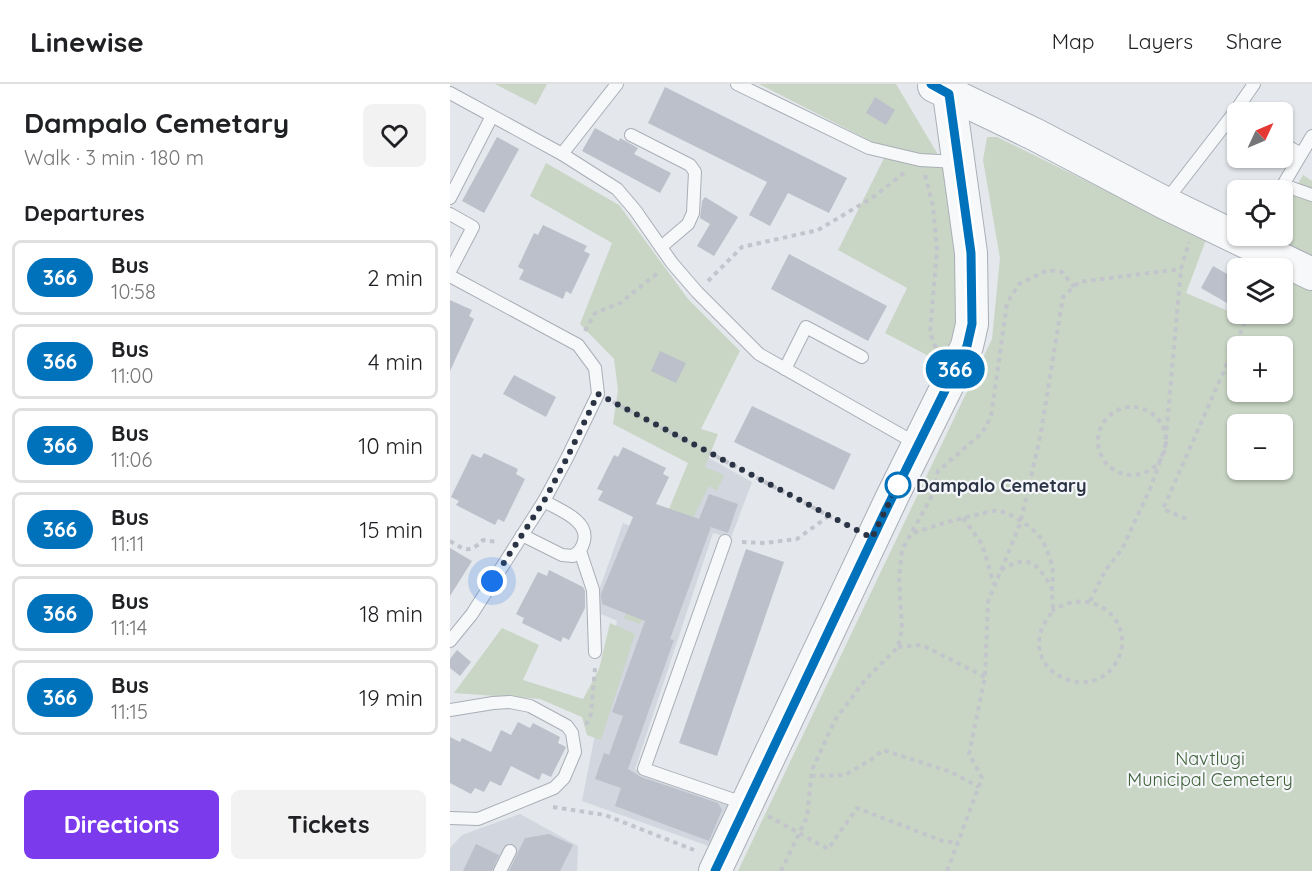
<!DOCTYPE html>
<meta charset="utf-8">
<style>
body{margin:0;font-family:Quicksand,sans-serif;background:#f2f2f2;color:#202124;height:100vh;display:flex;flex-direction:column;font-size:22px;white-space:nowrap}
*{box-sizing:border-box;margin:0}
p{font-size:20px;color:#757577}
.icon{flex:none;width:33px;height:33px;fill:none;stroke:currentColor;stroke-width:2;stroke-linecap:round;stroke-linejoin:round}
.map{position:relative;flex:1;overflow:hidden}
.sheet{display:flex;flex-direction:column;background:#fff;width:450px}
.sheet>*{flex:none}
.badge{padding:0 12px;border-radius:20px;font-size:21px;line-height:39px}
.needle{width:39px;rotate:46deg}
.buttons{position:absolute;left:777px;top:18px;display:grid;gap:12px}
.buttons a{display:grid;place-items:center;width:66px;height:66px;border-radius:9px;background:#fff;box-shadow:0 2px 4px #0004;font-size:30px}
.you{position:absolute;width:30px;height:30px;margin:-15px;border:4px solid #fff;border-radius:50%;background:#1a73e8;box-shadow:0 0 0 9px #1a73e833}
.map>.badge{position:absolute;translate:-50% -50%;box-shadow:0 0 0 3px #fff}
h2{padding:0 24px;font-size:22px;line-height:54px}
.round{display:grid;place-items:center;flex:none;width:63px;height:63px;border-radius:9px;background:#f2f2f2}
.head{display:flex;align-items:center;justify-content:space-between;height:102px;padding:0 24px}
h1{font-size:28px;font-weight:700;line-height:45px}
.button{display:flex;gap:12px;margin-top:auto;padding:12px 24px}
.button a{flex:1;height:69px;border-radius:9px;background:#7c3aed;color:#fff;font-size:24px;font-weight:700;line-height:69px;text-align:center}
.button a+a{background:#f2f2f2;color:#202124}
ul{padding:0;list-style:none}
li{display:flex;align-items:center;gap:18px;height:75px;margin:0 12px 9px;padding:0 12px;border:3px solid #e0e0e0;border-radius:9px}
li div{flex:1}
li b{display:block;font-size:22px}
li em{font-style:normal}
li .badge{min-width:66px;font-weight:700;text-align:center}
header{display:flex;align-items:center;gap:36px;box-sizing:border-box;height:84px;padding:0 30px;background:#fff;border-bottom:2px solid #e0e0e0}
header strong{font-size:28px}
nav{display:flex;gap:33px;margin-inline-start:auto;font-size:21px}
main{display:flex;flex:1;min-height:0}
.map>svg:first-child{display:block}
.built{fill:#d2d6de}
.green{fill:#c9d6c5;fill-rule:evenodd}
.building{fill:#bbc0ca}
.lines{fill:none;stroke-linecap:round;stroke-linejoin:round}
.service-casing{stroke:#a9aeb7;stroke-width:14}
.tertiary-casing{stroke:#a9aeb7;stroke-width:34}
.path{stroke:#c2c5cb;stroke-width:4;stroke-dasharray:4.5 4.5;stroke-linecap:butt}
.service{stroke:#f7f8fa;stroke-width:12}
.tertiary{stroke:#f7f8fa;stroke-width:32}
.line-casing{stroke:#fff;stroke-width:14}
.line{stroke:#0072bc;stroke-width:9}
.walk{stroke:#2b3445;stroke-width:6;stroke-dasharray:0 10.8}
.stop-dot{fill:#fff;stroke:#0072bc;stroke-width:3}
.labels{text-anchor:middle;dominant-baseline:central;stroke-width:4.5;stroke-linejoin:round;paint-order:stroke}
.stop-label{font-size:18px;font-weight:bold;fill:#2b3445;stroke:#f4f6f9;text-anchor:start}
.park-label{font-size:18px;fill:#3f6138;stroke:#f4f6f9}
</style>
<header>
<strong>Linewise</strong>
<nav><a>Map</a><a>Layers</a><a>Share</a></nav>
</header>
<main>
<section class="sheet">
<div class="head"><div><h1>Dampalo Cemetary</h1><p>Walk · 3 min · 180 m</p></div><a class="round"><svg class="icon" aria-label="heart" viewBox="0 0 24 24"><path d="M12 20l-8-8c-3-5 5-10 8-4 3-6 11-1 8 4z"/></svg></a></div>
<h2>Departures</h2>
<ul>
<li><span class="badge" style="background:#0072bc;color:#fff">366</span><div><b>Bus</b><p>10:58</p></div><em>2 min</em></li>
<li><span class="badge" style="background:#0072bc;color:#fff">366</span><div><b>Bus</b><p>11:00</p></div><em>4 min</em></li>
<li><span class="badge" style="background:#0072bc;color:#fff">366</span><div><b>Bus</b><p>11:06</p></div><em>10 min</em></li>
<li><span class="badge" style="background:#0072bc;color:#fff">366</span><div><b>Bus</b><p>11:11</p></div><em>15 min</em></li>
<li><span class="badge" style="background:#0072bc;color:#fff">366</span><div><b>Bus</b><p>11:14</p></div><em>18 min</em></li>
<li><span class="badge" style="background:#0072bc;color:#fff">366</span><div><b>Bus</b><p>11:15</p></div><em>19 min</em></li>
</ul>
<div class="button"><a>Directions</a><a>Tickets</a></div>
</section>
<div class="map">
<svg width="862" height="787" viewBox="0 0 862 787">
<rect width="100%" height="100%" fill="#e4e7ec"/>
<!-- built -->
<g class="built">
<path d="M250,369L302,398L281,454L263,449L185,685L284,721L264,764L132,717L167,537L142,526L173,439L214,456Z"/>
<path d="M70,730L128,762L127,787H0V764L12,751Z"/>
</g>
<!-- green -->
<g class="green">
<path d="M45,0H97L86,21Z"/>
<path d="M309,0H446L502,94L508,139L507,239L492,279L435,249L457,204L388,166L438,66Z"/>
<path d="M537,53H547L756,156L736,209L790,232L791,230H832L833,193L862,207V787H288L542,255L550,174L533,76ZM788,262H832V308H788ZM788,340H832V386H788Z"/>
<path d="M96,79L169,121L238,215L290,267L251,345L268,350L255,383L274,391L267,407L259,402L190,540L174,534L238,379L163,340L168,306L164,275L130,240L162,159L80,112Z"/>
<path d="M853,91L862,97V175L829,158L826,152H832L833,126Z"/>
<path d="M160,539L185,550L151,656L137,651L132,633L90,615L4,609L52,544L89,561L73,596L133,615L149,585Z"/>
</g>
<!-- building -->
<g class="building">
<path d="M215,3L397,94L379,129L338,109L320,142L299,131L317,98L198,39Z"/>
<path d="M425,13L445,26L436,41L416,29Z"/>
<path d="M145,44L169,57L170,54L188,64L184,70L221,89L210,109L132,67Z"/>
<path d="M47,53L69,65L34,129L12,117Z"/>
<path d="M255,113L288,133L264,172L247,162L260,140L250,134L252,117Z"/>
<path d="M93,141L137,162L134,167L140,170L121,210L116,207L113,215L69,195L74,186L68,183L84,149L88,151Z"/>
<path d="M339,170L437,222L418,257L321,205Z"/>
<path d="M763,182L788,196L777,219L751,204Z"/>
<path d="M0,216L22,226L19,232L24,235L0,287Z"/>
<path d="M210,267L236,279L226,299L201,287Z"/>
<path d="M64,291L106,313L96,333L53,310Z"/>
<path d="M302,322L401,370L384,406L284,358Z"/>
<path d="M173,363L216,384L213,390L219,393L206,420L249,435L259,410L288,420L278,449L261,443L220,555L224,556L178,685L191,693L268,719L272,726L259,757L165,722L171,704L145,695L154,669L159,671L173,632L162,628L195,537L152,520L151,510L183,433L148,416L153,407L147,405L164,371L168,373Z"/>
<path d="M34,369L68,385L66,390L75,395L54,438L48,435L45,441L6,421L9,417L1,413L22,370L31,374Z"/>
<path d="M0,464L22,477L0,512Z"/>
<path d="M296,465L334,478L267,672L229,659Z"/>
<path d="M99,486L133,503L135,507V524L119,556L113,553L111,558L72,539L74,534L66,530L88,488L97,492Z"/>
<path d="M7,566L21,578L10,592L0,584V575Z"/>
<path d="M68,638L80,644L83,639L110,653L108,659L116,663L101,693L92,689L89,696L61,682L51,702L40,697L34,708L25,704L21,710L0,699V653L10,658L12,654L41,668L51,646L61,651Z"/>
<path d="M99,750L123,761L110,787H59L75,754Z"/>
<path d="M26,760L49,771L42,787H13Z"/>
</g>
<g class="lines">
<defs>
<g id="service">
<path d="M287,0L419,64L470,76L507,78"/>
<path d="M0,9L112,70L167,105L185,126L222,179L247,208L309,270L467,360"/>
<path d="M784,29L804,0"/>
<path d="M181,51L240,81L245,88L243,129L238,140L211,163"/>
<path d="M832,59L851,70"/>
<path d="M112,70L167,0"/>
<path d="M833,101L862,111"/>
<path d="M830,106L862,52"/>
<path d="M0,114L42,32"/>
<path d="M715,118L784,29L788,32"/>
<path d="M0,130L23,143L0,187"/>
<path d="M0,192L128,261L145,284L148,310L117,374L94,417L22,530L0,557"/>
<path d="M335,285L356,243L412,273"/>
<path d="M72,451L112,471L123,472C129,468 132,465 134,457C139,436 109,426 94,417"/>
<path d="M275,457L194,685L296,720"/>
<path d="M130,467L143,506L145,568"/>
<path d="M0,626L43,619L60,618L80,622L117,642L122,649L125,668L114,694L104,704L28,735L0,734"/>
<path d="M50,787L60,767"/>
</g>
<g id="tertiary">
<path d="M484,2L586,51L715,119L862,190"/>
<path d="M265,787L443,411L517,262L522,240L521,169L499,10L496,0"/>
</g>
</defs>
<!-- service casing -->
<use href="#service" class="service-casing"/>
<!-- tertiary casing -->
<use href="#tertiary" class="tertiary-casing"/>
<!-- path -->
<g class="path">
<path d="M475,91L483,122L487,166L480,249L486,264"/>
<path d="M258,197L292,163L368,146L422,114L454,89"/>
<path d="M135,247L145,229L170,219L209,188"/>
<path d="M163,318L400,443"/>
<circle cx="682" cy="357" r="34"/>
<path d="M513,434L532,460L544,500"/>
<path d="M736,435L713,425L799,230"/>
<path d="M464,449C486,441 507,435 530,430C535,429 543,426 548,427C560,428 582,443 590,453C595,459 600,474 602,482C604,490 602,501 602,509C602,514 604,522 602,527C599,534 593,539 591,547C577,589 637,617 663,583C692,545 647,497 602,527"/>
<path d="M0,457C15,466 19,470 33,456L47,458"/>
<path d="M292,458L315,459L347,455L379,432"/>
<path d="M551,486C579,469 588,479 602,505"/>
<path d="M640,517L655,487L672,465L700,405L715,363L731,185L739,158"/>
<path d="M448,563L472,561L535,593"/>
<path d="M136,641L141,630L145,584"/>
<path d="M361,692L395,691L422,675L433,666L501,688L529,703"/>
<path d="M103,723L155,731L244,766"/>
<path d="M318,732L378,765L407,724L495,758H508"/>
<path d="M331,787L357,733L362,686L385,636L415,596L448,563L452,544L449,494L452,466L484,408L488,387L532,349L541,333L557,219L569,200L598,186L612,188L624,203"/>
<path d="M497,787L532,694L519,670L535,593L538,518L570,440L590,354L613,213L629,198L731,185"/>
</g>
<!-- service -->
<use href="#service" class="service"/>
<!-- tertiary -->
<use href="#tertiary" class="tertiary"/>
</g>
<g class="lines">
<defs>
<path id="line" d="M265,787L436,426L517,262L522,240L521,169L499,10L481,0"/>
</defs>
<!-- line casing -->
<use href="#line" class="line-casing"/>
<!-- line -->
<use href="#line" class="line"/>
<!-- walk -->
<path class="walk" d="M42,497L94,417L117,374L148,310L422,454L451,394L448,401"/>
</g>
<!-- markers -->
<circle class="stop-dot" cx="448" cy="401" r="12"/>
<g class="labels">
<!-- stop labels -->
<g class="stop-label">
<text x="466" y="401">Dampalo Cemetary</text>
</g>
<!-- park labels -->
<g class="park-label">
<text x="760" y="674">Navtlugi<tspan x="760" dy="21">Municipal Cemetery</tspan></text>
</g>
</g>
</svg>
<div class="buttons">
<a><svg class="needle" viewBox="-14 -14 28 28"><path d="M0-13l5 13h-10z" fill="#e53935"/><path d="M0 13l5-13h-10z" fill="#757577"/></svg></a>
<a><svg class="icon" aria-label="locate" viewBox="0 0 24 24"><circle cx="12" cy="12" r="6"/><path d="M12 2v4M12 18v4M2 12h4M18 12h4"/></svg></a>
<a><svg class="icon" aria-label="layers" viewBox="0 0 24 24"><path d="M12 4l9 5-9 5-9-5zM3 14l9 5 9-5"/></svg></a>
<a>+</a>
<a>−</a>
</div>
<div class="you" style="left:42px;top:497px"></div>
<b class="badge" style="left:505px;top:285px;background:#0072bc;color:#fff">366</b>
</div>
</main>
